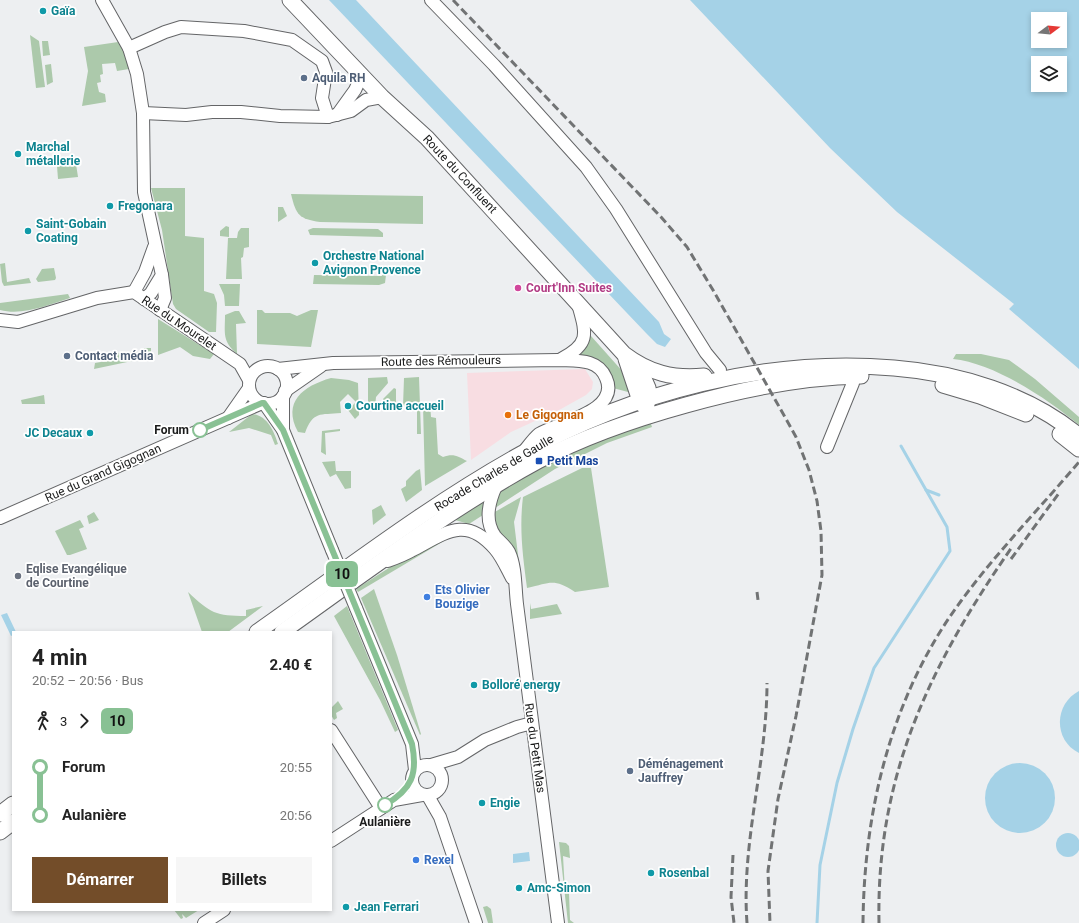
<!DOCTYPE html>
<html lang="fr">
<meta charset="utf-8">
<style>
body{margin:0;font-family:Roboto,sans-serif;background:#f6f6f6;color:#222;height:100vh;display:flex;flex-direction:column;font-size:15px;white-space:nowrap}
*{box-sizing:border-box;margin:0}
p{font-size:13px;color:#767676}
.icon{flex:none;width:22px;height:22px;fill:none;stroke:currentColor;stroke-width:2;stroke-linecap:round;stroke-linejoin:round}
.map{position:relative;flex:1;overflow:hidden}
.drawer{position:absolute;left:12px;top:631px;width:320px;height:280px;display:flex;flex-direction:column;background:#fff;border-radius:0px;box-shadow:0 2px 6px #0003}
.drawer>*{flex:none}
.badge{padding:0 8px;border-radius:6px;font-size:14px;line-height:26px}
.needle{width:26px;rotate:74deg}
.controls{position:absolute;left:1031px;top:12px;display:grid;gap:8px}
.controls a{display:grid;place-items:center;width:36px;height:36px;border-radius:0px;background:#fff;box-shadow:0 2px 6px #0003;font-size:20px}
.map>.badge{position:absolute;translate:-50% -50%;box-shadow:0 0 0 2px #fff}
.legs{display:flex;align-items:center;gap:6px;height:44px;padding:0 20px;font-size:13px}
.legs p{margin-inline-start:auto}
.summary{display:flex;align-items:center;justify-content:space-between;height:68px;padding:0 20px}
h1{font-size:22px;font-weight:700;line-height:30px}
.primary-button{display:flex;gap:8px;margin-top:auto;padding:8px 20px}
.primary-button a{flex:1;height:46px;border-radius:0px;background:#734d29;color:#fff;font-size:16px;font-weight:700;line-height:46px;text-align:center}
.primary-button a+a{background:#f6f6f6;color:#222}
ul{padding:0 20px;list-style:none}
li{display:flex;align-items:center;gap:14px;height:48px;font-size:15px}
li i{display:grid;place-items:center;width:6px;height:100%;margin:0 5px;background:currentColor}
li i::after{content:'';width:10px;height:10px;margin:-5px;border:3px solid;border-radius:50%;background:#fff}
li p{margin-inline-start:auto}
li:first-child i{background:linear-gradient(#0000 50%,currentColor 0)}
li:last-child i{background:linear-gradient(currentColor 50%,#0000 0)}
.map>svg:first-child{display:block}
.commercial{fill:#f8dde2}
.green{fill:#acc9ab}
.water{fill:#a5d2e7;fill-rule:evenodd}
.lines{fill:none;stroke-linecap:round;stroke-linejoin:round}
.stream{stroke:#a5d2e7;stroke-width:3}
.minor-casing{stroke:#646567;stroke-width:14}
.major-casing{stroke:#646567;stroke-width:17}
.minor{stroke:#fff;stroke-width:12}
.major{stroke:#fff;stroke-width:15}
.rail{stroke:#717374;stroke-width:3;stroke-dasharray:8 4;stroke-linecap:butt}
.minor-bridge-casing{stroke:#646567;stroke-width:14;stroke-linecap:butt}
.minor-bridge{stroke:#fff;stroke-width:12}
.line-1-casing{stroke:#fff;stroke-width:9}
.line-1{stroke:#89c194;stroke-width:6}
.culture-dot{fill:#0f9aa8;stroke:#fff;stroke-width:1.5}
.service-dot{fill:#5c6f8a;stroke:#fff;stroke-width:1.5}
.hotel-dot{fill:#d1479c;stroke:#fff;stroke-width:1.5}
.food-dot{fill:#e8710a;stroke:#fff;stroke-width:1.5}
.stop-1-dot{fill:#fff;stroke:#89c194;stroke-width:2}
.transit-dot{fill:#1a4fb4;stroke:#fff;stroke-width:1.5}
.worship-dot{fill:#6b7280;stroke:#fff;stroke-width:1.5}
.shop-dot{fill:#3f7fe0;stroke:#fff;stroke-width:1.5}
.labels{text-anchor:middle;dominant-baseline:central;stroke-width:3.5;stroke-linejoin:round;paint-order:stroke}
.culture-label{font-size:12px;font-weight:bold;fill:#0d838f;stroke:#fff;text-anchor:start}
.service-label{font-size:12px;font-weight:bold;fill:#4e5e75;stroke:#fff;text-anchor:start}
.street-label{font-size:12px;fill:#1a1b1b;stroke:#fff}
.hotel-label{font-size:12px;font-weight:bold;fill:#b23c85;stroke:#fff;text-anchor:start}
.food-label{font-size:12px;font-weight:bold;fill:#c56008;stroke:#fff;text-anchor:start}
.stop-label{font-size:12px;font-weight:bold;fill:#1a1b1b;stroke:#fff;text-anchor:end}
.transit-label{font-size:12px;font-weight:bold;fill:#164399;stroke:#fff;text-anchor:start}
.worship-label{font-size:12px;font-weight:bold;fill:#5b616d;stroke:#fff;text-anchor:start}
.shop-label{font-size:12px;font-weight:bold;fill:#366cbe;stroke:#fff;text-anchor:start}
</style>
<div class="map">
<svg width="1079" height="923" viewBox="0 0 1079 923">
<rect width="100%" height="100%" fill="#edeff1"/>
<!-- commercial -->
<path class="commercial" d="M585,369L593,382L592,389L586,395L561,409L511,432L471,460L467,373Z"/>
<!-- green -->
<g class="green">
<path d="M30,35L39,41L45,87L36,88Z"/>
<path d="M42,41H48L50,55L43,56Z"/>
<path d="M125,41L129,69L117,71L115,63L102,64L103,74L100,75L101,82L97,83L99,92L105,94L106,102L82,106L88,71L84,47Z"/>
<path d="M51,64L53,82L47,85L45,65Z"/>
<path d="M76,164L78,177L58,179L57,166Z"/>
<path d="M151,188H185V236L204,238V291L214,294L217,303L216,332H209L176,309L173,304L162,230Z"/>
<path d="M291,194L423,196V224L320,222C299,219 296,215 291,194Z"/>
<path d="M278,207H283L287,216L278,222Z"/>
<path d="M226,226L229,227V237L220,236V231Z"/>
<path d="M241,228H249V247L244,248L243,257L241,258L242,279H226L228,238H237L238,232Z"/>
<path d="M313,228L378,229L383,233V237L310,235L308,230Z"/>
<path d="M5,263L7,282L29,278L31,283L4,286L2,282L0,264Z"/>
<path d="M54,268L56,278L55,280L38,282L36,279L42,269Z"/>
<path d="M384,270L386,275L385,283L379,285L313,284L314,275L382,276Z"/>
<path d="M219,284H240L239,306H225L224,295Z"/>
<path d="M68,294L70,298C48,305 23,316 0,310V303Z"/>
<path d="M257,310H262L265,313H290L297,316L311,310H318L311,347L257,344Z"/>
<path d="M235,311H239L246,323L236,324L237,354C222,341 225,333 225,315Z"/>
<path d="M158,319L214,354L210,359L193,356L180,347L158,355Z"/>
<path d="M587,336H591L624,373L631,388L628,392L613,388C612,361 598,362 576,358Z"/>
<path d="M144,348H151V357L94,369L95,363L112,360V353L144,352Z"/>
<path d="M956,354H981L1009,360L1035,379L1079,417V425C1048,399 994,363 953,359Z"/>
<path d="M387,377L388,383L376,397L375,407L368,408V378Z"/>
<path d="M419,377L421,434H417V404L403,406L404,378Z"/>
<path d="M331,378L349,380L358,383L359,415L355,419L348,410L356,402L348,394L340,402L341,413C320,415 313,411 305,433L298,432C282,402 303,386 331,378Z"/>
<path d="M394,388L396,389V405L384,406L383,399Z"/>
<path d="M44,395L45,404H22L21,400Z"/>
<path d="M430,403L431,417L436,418L438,454L443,457C453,453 458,456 467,461L425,486L423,405Z"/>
<path d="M252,414C267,415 274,431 278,444L275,445L271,435L249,428L229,432Z"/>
<path d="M650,421L652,427L607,443L555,469L492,510L491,507L503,489L548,463L585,446Z"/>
<path d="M340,429V431L325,433L326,455L321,452L322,431Z"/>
<path d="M335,461L336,471H351V488L345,489L336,474L330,477L322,462Z"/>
<path d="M582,468H591L609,587L575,592C553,578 551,583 527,588C523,557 519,529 523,497Z"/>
<path d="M420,469L422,490L406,502L401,489L406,486V481L416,471Z"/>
<path d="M521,497L514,522L519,563L513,549L494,526L493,513Z"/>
<path d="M485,500L483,515L469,524L455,520L456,518Z"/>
<path d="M381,505L386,515L373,525L372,510Z"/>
<path d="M94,512L99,520L89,524L87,516Z"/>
<path d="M80,520L84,527L79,529L87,549L70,555H67L55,531Z"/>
<path d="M454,535L358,592L356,589L395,564Z"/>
<path d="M374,589L397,655L421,734L420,735L361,598Z"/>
<path d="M188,592C210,613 216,616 246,616V610L263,606L228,632H202Z"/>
<path d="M530,603L531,609L557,604L562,614L530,619Z"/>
<path d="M347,606L398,730L395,732L380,700L334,616Z"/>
<path d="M338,701L343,709L336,713L337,718L334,720L331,715V708Z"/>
<path d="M559,842L566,843L569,846L570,858L563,856L565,891L569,893L570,920L574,923H568Z"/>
<path d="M487,906L491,909L493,923H488L483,907Z"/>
<path d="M174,910H199L186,918L182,914L183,918L181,919Z"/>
</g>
<!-- water -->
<g class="water">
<path d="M329,0H356L659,322L664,334L671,339L665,347L657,344L646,333Z"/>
<path d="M690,0H1079V369L1009,309L1014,304L897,212L830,148ZM1038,19H1060V41H1038ZM1038,63H1060V85H1038Z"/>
<path d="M7,613L16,632H13V635L11,636L1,615Z"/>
<path d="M1079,691V753C1053,740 1054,704 1079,691Z"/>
<circle cx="1020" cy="798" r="35"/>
<circle cx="1068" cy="845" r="12"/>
<path d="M529,852L530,861L513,863V854Z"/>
</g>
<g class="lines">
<!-- stream -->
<g class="stream">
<path d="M926,490L939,495"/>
<path d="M817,923L820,865L837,783L853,729L874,668L950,551L947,527L901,446"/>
</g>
<defs>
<g id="minor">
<path d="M102,0L129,48L137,74L143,113L144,192L162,275L151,293L144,299"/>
<path d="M431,0L494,65L586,167L616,209L706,353L720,370"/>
<path d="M129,48L165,32L181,27L244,31L292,40L322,61L326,72L322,98L328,117"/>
<path d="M143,113L186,115L212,112H241L280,116L328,117L351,111L366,100L382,97"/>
<path d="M337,115L355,90L362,75"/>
<path d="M134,292L145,272L154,247"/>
<path d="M160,310L165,298L162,275"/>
<path d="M0,320L18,322L97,298L134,292L240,364L249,380"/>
<path d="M561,359C591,344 586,333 578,304"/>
<circle cx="268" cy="385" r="19"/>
<path d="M278,369L333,363L558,360C576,361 598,358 606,378C621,411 559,422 539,434C534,438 529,445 525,450"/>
<path d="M285,391L321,366"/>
<path d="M283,396V430"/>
<path d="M264,403L283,430L332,550"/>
<path d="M228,418L249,388"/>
<path d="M827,447L853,383L854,376"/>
<path d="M496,486C489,502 484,520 495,536C499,541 506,546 509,552C516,567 515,587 517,604L558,923"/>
<path d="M0,518L262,403"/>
<path d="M388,561C396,558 404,555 411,551C444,534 465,514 495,549C502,557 507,569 512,578"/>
<path d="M356,608L412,744L415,770"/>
<path d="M331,730L381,808"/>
<circle cx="427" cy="780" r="15"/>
<path d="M431,765L458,757L485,740L517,727L532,723"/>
<path d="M428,796L440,817L476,923"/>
<path d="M331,841L394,800L422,795"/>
<path d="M204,923L224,910"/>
</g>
<g id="major">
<path d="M290,0L382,97L427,138L624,354C649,373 673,379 704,376"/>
<path d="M626,359L640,401L647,407"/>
<path d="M638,365L648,388L650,398L644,406"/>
<path d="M943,385L980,396L1026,414"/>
<path d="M1060,434L1079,449"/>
<path d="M257,632C344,571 429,505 521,454C633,392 766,357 894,368C958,373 1029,394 1079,436"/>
<path d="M282,632C365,573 448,510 538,461C585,436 635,419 686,405C743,389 802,377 861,376"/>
<path d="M0,814L13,804"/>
<path d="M0,832L13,822"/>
</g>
</defs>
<!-- minor casing -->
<use href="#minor" class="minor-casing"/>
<!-- major casing -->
<use href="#major" class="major-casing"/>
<!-- minor -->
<use href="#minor" class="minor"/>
<!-- major -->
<use href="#major" class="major"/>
<!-- rail -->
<g class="rail">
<path d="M453,0L661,217L687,247L713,290L781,410L796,437L809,470L817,501L821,531L822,575L796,716L778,799L768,871L770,923"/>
<path d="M1011,559L1059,493"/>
<path d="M757,592L758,600"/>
<path d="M733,855L731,897L734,923"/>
<path d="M747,923C741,842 767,764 767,683"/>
<path d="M863,923C864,808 892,694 961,601C997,552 1040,508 1079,462"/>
<path d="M879,923C876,776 930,665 1012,547"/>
</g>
<defs>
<path id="minor-bridge" d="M332,550L356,608"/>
</defs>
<!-- minor-bridge casing -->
<use href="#minor-bridge" class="minor-bridge-casing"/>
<!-- minor-bridge -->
<use href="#minor-bridge" class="minor-bridge"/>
</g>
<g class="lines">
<defs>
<path id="line-1" d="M200,430L262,403H264L283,430L412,744C418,774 412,789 385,805"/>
</defs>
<!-- line-1 casing -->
<use href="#line-1" class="line-1-casing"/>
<!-- line-1 -->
<use href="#line-1" class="line-1"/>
</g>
<!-- markers -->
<g class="culture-dot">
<circle cx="43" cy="11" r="4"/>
<circle cx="18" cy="154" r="4"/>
<circle cx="110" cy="206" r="4"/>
<circle cx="28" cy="231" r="4"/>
<circle cx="315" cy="263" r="4"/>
<circle cx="348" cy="406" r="4"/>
<circle cx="90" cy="433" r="4"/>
<circle cx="474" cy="685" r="4"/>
<circle cx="482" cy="803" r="4"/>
<circle cx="651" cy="873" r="4"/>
<circle cx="519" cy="888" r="4"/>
<circle cx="346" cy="907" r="4"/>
</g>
<g class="service-dot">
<circle cx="304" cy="78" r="4"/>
<circle cx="67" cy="356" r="4"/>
<circle cx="630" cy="771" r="4"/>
</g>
<circle class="hotel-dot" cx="518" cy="288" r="4"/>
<circle class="food-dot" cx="508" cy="415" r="4"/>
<g class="stop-1-dot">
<circle cx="200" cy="430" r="7"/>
<circle cx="385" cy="805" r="7"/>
</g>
<rect class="transit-dot" x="535" y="457" width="8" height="8" rx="2"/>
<circle class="worship-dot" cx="18" cy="576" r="4"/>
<g class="shop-dot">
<circle cx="427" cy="597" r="4"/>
<circle cx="416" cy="860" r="4"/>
</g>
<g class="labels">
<!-- culture labels -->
<g class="culture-label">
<text x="51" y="11">Gaïa</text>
<text x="26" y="147">Marchal<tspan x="26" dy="14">métallerie</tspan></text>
<text x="118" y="206">Fregonara</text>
<text x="36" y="224">Saint-Gobain<tspan x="36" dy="14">Coating</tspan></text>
<text x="323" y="256">Orchestre National<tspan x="323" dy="14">Avignon Provence</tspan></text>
<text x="356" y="406">Courtine accueil</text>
<text x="82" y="433" text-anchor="end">JC Decaux</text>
<text x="482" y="685">Bolloré energy</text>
<text x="490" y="803">Engie</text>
<text x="659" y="873">Rosenbal</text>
<text x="527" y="888">Amc-Simon</text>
<text x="354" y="907">Jean Ferrari</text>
</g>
<!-- service labels -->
<g class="service-label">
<text x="312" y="78">Aquila RH</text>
<text x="75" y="356">Contact média</text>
<text x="638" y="764">Déménagement<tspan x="638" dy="14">Jauffrey</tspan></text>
</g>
<!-- street labels -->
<g class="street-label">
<text transform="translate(460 174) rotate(47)">Route du Confluent</text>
<text transform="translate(179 323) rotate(34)">Rue du Mourelet</text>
<text transform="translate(441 361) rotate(-1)">Route des Rémouleurs</text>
<text transform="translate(103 473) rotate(-24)">Rue du Grand Gigognan</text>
<text transform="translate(494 473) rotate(-31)">Rocade Charles de Gaulle</text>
<text transform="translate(535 748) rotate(82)">Rue du Petit Mas</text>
</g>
<!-- hotel labels -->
<g class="hotel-label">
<text x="526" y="288">Court'Inn Suites</text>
</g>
<!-- food labels -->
<g class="food-label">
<text x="516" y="415">Le Gigognan</text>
</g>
<!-- stop labels -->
<g class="stop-label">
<text x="189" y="430">Forum</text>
<text x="385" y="822" text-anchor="middle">Aulanière</text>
</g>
<!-- transit labels -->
<g class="transit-label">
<text x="547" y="461">Petit Mas</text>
</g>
<!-- worship labels -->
<g class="worship-label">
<text x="26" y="569">Eqlise Evangélique<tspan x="26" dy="14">de Courtine</tspan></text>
</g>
<!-- shop labels -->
<g class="shop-label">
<text x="435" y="590">Ets Olivier<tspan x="435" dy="14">Bouzige</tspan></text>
<text x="424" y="860">Rexel</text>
</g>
</g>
</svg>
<div class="controls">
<a><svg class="needle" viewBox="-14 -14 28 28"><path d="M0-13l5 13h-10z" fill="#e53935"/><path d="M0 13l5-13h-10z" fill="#767676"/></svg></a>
<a><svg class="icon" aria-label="layers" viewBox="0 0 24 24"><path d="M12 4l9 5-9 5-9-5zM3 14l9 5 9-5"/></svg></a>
</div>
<b class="badge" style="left:342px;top:574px;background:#89c194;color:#111">10</b>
<section class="drawer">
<div class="summary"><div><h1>4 min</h1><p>20:52 – 20:56 · Bus</p></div><b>2.40 €</b></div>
<div class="legs"><svg class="icon" aria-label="walk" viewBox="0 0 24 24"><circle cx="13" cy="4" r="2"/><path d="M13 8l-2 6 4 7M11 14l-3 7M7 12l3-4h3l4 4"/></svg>3<svg class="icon" aria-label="forward" viewBox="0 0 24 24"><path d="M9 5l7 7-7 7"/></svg><b class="badge" style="background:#89c194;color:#111">10</b></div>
<ul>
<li><i style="color:#89c194"></i><b>Forum</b><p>20:55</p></li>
<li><i style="color:#89c194"></i><b>Aulanière</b><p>20:56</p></li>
</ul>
<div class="primary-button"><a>Démarrer</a><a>Billets</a></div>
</section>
</div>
